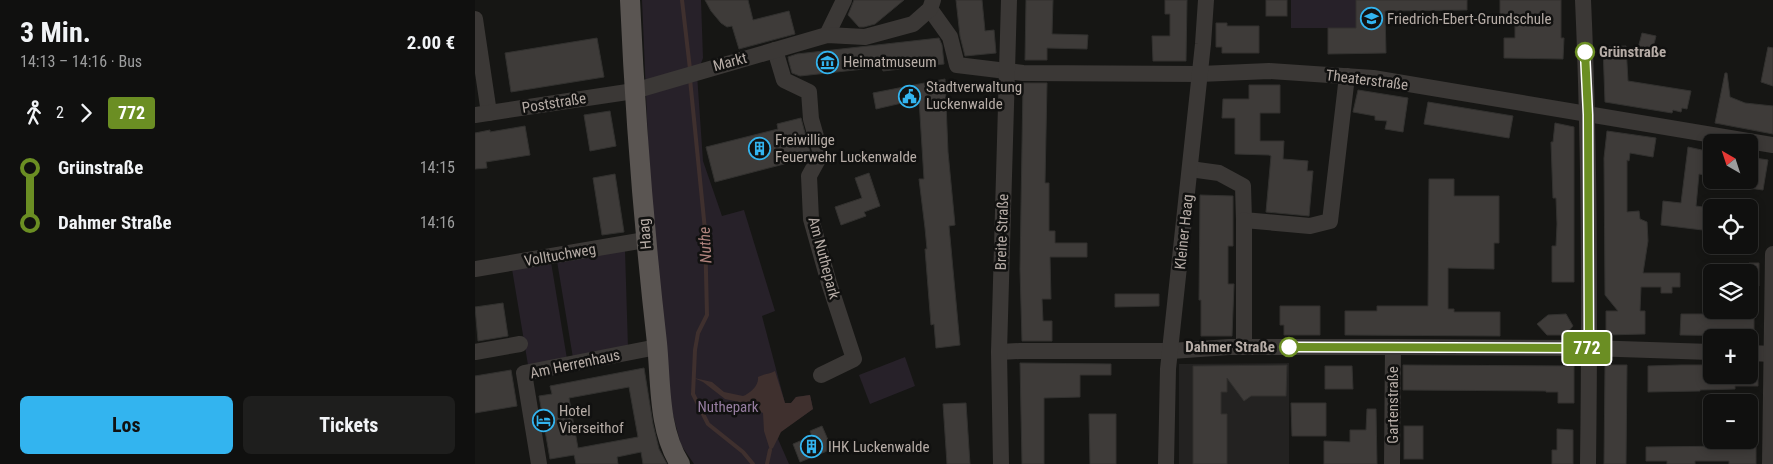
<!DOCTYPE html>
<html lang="de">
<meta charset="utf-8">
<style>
body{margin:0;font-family:"Roboto Condensed",sans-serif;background:#1e1e1d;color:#f1f3f6;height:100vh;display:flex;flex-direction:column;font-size:19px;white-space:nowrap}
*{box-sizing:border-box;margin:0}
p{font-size:16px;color:#9c9d9e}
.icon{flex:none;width:28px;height:28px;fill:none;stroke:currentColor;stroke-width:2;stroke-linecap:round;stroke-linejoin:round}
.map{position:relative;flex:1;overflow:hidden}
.drawer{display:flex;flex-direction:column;background:#10100f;width:475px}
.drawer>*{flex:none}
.badge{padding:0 10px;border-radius:4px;font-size:18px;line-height:32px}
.needle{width:32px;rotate:321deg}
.buttons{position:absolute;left:1228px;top:134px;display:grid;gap:10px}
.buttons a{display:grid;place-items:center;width:55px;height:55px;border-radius:8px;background:#10100f;box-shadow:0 2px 8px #0003,0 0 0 1px #30302f;font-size:25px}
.map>.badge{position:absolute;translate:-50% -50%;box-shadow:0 0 0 2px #fff}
.legs{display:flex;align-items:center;gap:8px;height:55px;padding:0 20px;font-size:16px}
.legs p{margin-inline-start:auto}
.headline{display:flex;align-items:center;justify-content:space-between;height:85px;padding:0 20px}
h1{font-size:28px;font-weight:700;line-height:38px}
.button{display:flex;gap:10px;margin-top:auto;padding:10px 20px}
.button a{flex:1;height:58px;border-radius:8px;background:#33b4ef;color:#111;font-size:20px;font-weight:700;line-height:58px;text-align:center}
.button a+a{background:#1e1e1d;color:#f1f3f6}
ul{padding:0 20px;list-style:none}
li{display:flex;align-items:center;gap:18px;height:55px;font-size:19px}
li i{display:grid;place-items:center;width:8px;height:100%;margin:0 6px;background:currentColor}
li i::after{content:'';width:12px;height:12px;margin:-6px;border:4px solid;border-radius:50%;background:#10100f}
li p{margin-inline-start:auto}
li:first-child i{background:linear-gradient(#0000 50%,currentColor 0)}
li:last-child i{background:linear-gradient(currentColor 50%,#0000 0)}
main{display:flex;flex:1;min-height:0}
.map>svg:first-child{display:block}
.built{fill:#232221}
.green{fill:#272129}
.water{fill:#3f302e}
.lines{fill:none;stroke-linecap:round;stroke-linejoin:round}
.stream{stroke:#3f302e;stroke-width:4}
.building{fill:#3e3b39;stroke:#32312f;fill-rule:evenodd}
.minor{stroke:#3b3836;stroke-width:16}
.major{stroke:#5a5552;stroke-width:20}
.line-1-casing{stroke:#fff;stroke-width:11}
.line-1{stroke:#6b8e23;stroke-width:8}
.stop-1-dot{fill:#fff;stroke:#6b8e23;stroke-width:2.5}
.labels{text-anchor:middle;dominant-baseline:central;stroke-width:5;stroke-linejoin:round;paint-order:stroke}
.poi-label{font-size:15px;fill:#b6aca6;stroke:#111110;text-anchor:start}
.stop-label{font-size:15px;font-weight:bold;fill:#b6aca6;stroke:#111110;text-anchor:start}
.street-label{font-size:15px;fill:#b6aca6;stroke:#111110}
.park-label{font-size:15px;fill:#977ea1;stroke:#111110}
.water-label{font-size:16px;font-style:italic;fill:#b1847e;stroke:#111110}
</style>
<main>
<section class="drawer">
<div class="headline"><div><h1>3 Min.</h1><p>14:13 – 14:16 · Bus</p></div><b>2.00 €</b></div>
<div class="legs"><svg class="icon" aria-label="walk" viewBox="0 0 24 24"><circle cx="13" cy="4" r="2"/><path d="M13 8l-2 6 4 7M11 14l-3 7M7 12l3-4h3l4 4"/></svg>2<svg class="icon" aria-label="forward" viewBox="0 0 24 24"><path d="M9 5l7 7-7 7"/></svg><b class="badge" style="background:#6b8e23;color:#fff">772</b></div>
<ul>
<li><i style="color:#6b8e23"></i><b>Grünstraße</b><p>14:15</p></li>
<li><i style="color:#6b8e23"></i><b>Dahmer Straße</b><p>14:16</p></li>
</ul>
<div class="button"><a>Los</a><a>Tickets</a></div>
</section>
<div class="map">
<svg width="1298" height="464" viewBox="0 0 1298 464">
<rect width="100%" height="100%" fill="#161614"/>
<!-- built -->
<path class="built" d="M814,363V464H704V364Z"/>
<!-- green -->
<g class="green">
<path d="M167,0H226L228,58L222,74L228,161L247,216L269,210L300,311L287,316L310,403H316L321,397L335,395L338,409L305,432L303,439L314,464H219L206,445L194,400L177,237Z"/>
<rect x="816" y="0" width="65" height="28"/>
<path d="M150,250L153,348L98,358L82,261Z"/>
<path d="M76,262L92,359L53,365L37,269Z"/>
<path d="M430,357L440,386L395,404L384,375Z"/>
</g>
<!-- water -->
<path class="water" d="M300,371L310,403H316L321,397L335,395L338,409L306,432L298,448L295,450L289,431L288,413L264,402L250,399L228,382L219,378L237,382L249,392L268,396C275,393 284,386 283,377C289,374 295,374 300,371Z"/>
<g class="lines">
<!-- stream -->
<g class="stream">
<path d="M207,0L215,69"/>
<path d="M215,79L230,230L232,315L223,333L220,350L218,394L233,424L268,452L278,464"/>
<path d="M292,464L295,450"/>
</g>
</g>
<!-- building -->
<g class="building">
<path d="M230,0H273L278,20L314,11L320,34L264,49L257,26L252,27L246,23L236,11Z"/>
<path d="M379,0H429L400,24L389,27H384L373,15Z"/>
<path d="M481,0H507L510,31L519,30L521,53L490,56L485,36Z"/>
<path d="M551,0H578L577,34L613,35L612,49L572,48V60H550Z"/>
<path d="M690,0H712L711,61H678L677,36H695V14H690Z"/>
<rect x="791" y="0" width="21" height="16"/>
<path d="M881,0H992V10L910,11L911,53L853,54V28H881Z"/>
<path d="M1025,0H1086V38H1089L1088,59L1029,58V38H1040V14H1025Z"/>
<path d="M741,23H752V26H784V53H747V47H741Z"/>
<path d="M1167,33L1181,36L1176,56L1162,52Z"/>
<path d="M122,38L129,77L36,92L30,53Z"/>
<path d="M464,38L467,45L469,64L408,71L407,67L325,76L317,73L314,62L313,57L322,54Z"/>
<path d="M1151,46L1153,81L1216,91L1212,109L1207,108L1206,112L1198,110L1197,113L1130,102L1128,47Z"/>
<path d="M1293,47L1298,48V86L1286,82Z"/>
<path d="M1250,73H1252L1255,97L1270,103L1298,106V134L1240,123Z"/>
<path d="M470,79L473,152L480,225L474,226L485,345L461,348L459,324L456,325L450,249H452L450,228L444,179H449L444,99L401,109L398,93Z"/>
<path d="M548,83H572L570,183H574V231H580V243H612V257H575L576,299H567L568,321H577V341H547L545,269Z"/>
<path d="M774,85H805V113H785V141H809L808,159L833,161L832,171H838L834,216L791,212L796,156L794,155L760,154V118H747L748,99H774Z"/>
<path d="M883,90L933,98L928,132L910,129L912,121L900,120V116L878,112Z"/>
<path d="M953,102L1038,116L1034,138L949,124Z"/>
<path d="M135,111L141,146L115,151L109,115Z"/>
<path d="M326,118L335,152L311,158L313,163L240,182L231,147L303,129L302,124Z"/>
<path d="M1080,123L1099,127V282H1077V246H1081L1082,224L1081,198H1078L1076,142H1078Z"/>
<path d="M50,126L55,155L11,162L12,168L0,169V133L15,130V132Z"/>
<path d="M1132,131L1181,138L1178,157L1155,153L1154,161L1152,160V212L1164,211L1165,219L1172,222L1173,241L1168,273H1205V287H1197V293H1186V287H1166L1165,311H1170V334L1131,335V311H1143L1130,295L1129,158Z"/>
<path d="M1213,147L1236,152V176L1224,174L1221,206L1236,208V231L1186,225L1188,201L1206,203Z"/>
<path d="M1274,157L1293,160L1288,190L1273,188Z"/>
<path d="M394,173L405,206L389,212L391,216L366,225L360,207L387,198L380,178Z"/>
<path d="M140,174L149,232L127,235L118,178Z"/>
<path d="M954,179H979V196H1024V243H1019V269L973,268V309H979V312H1025V336L870,335V311H902V306H953Z"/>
<path d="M725,195L758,196V246H753V284H759L757,336H726V300H724Z"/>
<path d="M1274,263H1284V286L1274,285Z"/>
<path d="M640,294H684V306L640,307Z"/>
<path d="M28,303L33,336L3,341L0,307Z"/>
<path d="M805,306H845V335H809V325H805Z"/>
<path d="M1091,314L1098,326L1090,335H1072L1062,324L1073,315Z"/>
<path d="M1206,314H1235V316H1279V336L1205,335Z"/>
<path d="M545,363L636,364V375H605V397L569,398V464H547Z"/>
<path d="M812,365L811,396H776L769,401L752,378V392H746V414H752V464H718V366Z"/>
<path d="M928,365L1099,366V403H1083V392H1071V391L928,390Z"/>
<path d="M1130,365H1152L1151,464H1129Z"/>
<path d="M1206,365H1232L1233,375H1283V386H1260V389L1225,390V391L1173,392V366Z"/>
<path d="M850,366H877L878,389H850Z"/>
<path d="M169,368L178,424L184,449L192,464H168L166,452L142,457L143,464H101L99,455L75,459L64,396L77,394L75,386ZM154,387L163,437L103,448L94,398Z"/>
<path d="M36,370L42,406L0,413V376Z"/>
<path d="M491,403L495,464H472L468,404Z"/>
<path d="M816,403H851V436H817Z"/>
<path d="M892,409H901L902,464H849V441L875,442V430H891Z"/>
<path d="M614,414H641V464H615Z"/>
<path d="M347,426L357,449L325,462L318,444L337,436L335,431Z"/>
<rect x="929" y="426" width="19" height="33"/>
<path d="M1082,429L1098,430V464H1077V450H1082Z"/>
<path d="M1258,446L1281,447V464H1254V461H1220V464H1192V461H1171V447Z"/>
</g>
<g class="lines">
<!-- minor -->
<g class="minor">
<path d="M1108,0C1115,155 1115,309 1113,464"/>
<path d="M455,9L475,37L482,65L548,73L725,74L794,71L898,78L1298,145"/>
<path d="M0,19L14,113"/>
<path d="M352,35L369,0"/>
<path d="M300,50L309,80L334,92L336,119L346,154L334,176L336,219L354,283L379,359L346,375"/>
<path d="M0,115L159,91L352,35L390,37L438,24L455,9L458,0"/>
<path d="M715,169L744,173L768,186L769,220L835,226L855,221L872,76"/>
<path d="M769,220V347"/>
<path d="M0,269L170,240"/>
<path d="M0,352L45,344"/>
<path d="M524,352L545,351H696L754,347H918L1114,348L1236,352"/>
<path d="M1274,353L1298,354"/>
<path d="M64,464L49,373L182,347"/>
<path d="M526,464L524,352L534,0"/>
<path d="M691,464L693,369L728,44L731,0"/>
<path d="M917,464L918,347"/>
<path d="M1295,464L1298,254"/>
</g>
<!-- major -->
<path class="major" d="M155,0C160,115 169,229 182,343C186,383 183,429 205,464"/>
</g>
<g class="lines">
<defs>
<path id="line-1" d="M814,347L1114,348L1113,115L1110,52"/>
</defs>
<!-- line-1 casing -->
<use href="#line-1" class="line-1-casing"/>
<!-- line-1 -->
<use href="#line-1" class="line-1"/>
</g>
<!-- icons -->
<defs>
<symbol id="school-ring" viewBox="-11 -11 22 22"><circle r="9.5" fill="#111110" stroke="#33b4ef" stroke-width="1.5"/><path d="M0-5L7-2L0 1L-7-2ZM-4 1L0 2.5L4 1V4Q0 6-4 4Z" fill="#33b4ef"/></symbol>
<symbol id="museum-ring" viewBox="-11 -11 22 22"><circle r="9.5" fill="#111110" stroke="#33b4ef" stroke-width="1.5"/><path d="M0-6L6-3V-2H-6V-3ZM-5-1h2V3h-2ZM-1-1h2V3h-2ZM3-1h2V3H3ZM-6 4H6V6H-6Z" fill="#33b4ef"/></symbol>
<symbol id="civic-ring" viewBox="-11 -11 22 22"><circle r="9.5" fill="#111110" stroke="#33b4ef" stroke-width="1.5"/><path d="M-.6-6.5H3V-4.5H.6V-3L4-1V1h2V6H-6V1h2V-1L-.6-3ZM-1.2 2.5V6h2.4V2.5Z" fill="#33b4ef"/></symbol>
<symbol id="building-ring" viewBox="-11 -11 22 22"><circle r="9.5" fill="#111110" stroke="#33b4ef" stroke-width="1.5"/><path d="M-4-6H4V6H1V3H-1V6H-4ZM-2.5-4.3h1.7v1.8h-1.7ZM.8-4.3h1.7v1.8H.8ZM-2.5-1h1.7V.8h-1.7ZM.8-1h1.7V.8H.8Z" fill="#33b4ef"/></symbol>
<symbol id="hotel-ring" viewBox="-11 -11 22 22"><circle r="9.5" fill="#111110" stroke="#33b4ef" stroke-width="1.5"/><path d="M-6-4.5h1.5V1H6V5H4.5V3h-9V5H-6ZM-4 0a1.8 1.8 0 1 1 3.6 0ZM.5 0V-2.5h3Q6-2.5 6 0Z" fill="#33b4ef"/></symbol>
</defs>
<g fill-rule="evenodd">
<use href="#school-ring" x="884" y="6" width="25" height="25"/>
<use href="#museum-ring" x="340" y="50" width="25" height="25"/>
<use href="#civic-ring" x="422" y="84" width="25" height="25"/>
<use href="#building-ring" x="272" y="136" width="25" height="25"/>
<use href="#hotel-ring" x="56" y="408" width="25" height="25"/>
<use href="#building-ring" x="324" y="434" width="25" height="25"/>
</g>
<!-- markers -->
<g class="stop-1-dot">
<circle cx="1110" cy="52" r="9"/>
<circle cx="814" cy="347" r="9"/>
</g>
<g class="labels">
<!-- poi labels -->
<g class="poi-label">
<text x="912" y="19">Friedrich-Ebert-Grundschule</text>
<text x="368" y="62">Heimatmuseum</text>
<text x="451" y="87">Stadtverwaltung<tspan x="451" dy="17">Luckenwalde</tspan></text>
<text x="300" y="140">Freiwillige<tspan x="300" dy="17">Feuerwehr Luckenwalde</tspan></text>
<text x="84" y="411">Hotel<tspan x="84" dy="17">Vierseithof</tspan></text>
<text x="353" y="447">IHK Luckenwalde</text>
</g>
<!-- stop labels -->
<g class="stop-label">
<text x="1124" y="52">Grünstraße</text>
<text x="800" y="347" text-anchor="end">Dahmer Straße</text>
</g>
<!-- street labels -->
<g class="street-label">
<text transform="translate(255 62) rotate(-15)">Markt</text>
<text transform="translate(892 80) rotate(7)">Theaterstraße</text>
<text transform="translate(79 103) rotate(-9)">Poststraße</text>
<text transform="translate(527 232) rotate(-88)">Breite Straße</text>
<text transform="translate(709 232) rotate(-84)">Kleiner Haag</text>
<text transform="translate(170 234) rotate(-95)">Haag</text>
<text transform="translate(85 255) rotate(-10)">Volltuchweg</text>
<text transform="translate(349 258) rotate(75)">Am Nuthepark</text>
<text transform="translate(100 364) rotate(-12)">Am Herrenhaus</text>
<text transform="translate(918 405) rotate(-90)">Gartenstraße</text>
</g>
<!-- park labels -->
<g class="park-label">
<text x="253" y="407">Nuthepark</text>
</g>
<!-- water labels -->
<g class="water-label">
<text transform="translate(230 245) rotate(-93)">Nuthe</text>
</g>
</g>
</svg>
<div class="buttons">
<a><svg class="needle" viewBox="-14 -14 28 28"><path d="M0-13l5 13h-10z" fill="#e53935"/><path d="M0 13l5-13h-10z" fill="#9c9d9e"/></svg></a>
<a><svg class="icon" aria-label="locate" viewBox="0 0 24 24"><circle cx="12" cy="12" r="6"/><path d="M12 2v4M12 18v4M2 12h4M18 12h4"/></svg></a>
<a><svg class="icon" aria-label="layers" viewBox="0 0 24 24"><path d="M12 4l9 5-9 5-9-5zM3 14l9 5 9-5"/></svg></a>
<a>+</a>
<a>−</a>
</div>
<b class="badge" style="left:1112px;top:348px;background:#6b8e23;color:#fff">772</b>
</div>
</main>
